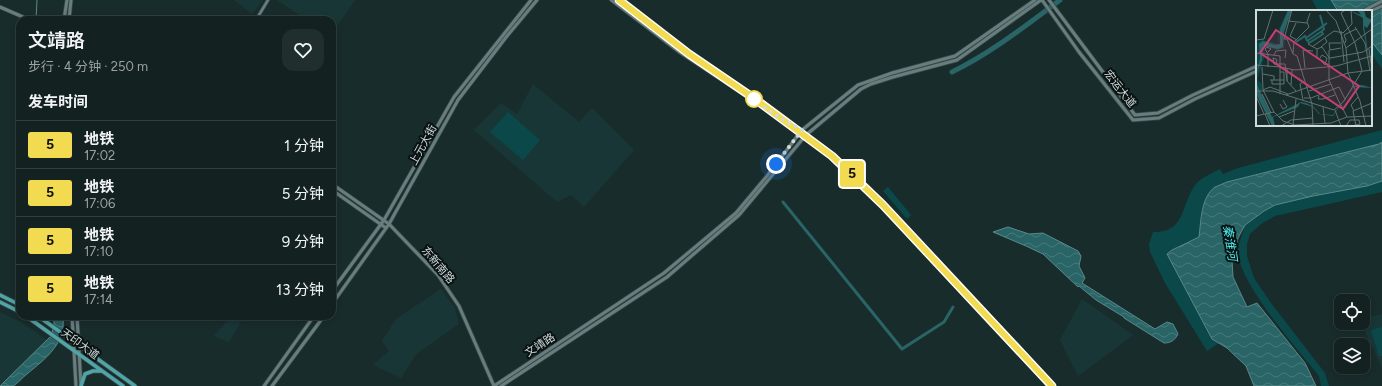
<!DOCTYPE html>
<html lang="zh">
<meta charset="utf-8">
<style>
body{margin:0;font-family:Figtree,"Noto Sans SC",sans-serif;background:#202e2e;color:#f1f3f6;height:100vh;display:flex;flex-direction:column;font-size:15px;white-space:nowrap}
*{box-sizing:border-box;margin:0}
p{font-size:13px;color:#9da3a5}
.icon{flex:none;width:22px;height:22px;fill:none;stroke:currentColor;stroke-width:2;stroke-linecap:round;stroke-linejoin:round}
.map{position:relative;flex:1;overflow:hidden}
.side{position:absolute;left:16px;top:16px;width:320px;height:304px;display:flex;flex-direction:column;background:#132121;border-radius:12px;box-shadow:0 2px 6px #0003,0 0 0 1px #323e3f}
.side>*{flex:none}
.badge{padding:0 8px;border-radius:3px;font-size:14px;line-height:26px}
.buttons{position:absolute;left:1334px;top:294px;display:grid;gap:8px}
.buttons a{display:grid;place-items:center;width:36px;height:36px;border-radius:8px;background:#132121;box-shadow:0 2px 6px #0003,0 0 0 1px #323e3f;font-size:20px}
.you{position:absolute;width:20px;height:20px;margin:-10px;border:3px solid #fff;border-radius:50%;background:#1a73e8;box-shadow:0 0 0 6px #1a73e833}
.map>.badge{position:absolute;translate:-50% -50%;box-shadow:0 0 0 2px #fff}
h2{padding:0 12px;font-size:15px;line-height:36px}
.round{display:grid;place-items:center;flex:none;width:42px;height:42px;border-radius:12px;background:#202e2e}
.summary{display:flex;align-items:center;justify-content:space-between;height:68px;padding:0 12px}
h1{font-size:19px;font-weight:600;line-height:30px}
ul{padding:0;list-style:none}
li{display:flex;align-items:center;gap:12px;height:48px;padding:0 12px;border-top:1px solid #323e3f}
li div{flex:1}
li b{display:block;font-size:15px}
li em{font-style:normal}
li .badge{min-width:44px;font-weight:700;text-align:center}
.map>svg:first-child{display:block}
.built{fill:#193637}
.green{fill:#0a484a}
.water{fill:url(#water-waves);stroke:#5b8889}
.lines{fill:none;stroke-linecap:round;stroke-linejoin:round}
.stream{stroke:#5b8889;stroke-width:1}
.canal{stroke:#296466;stroke-width:3}
.river{stroke:#296466;stroke-width:5}
.tertiary-casing{stroke:#384848;stroke-width:4}
.secondary-casing{stroke:#384848;stroke-width:4.5}
.primary-casing{stroke:#384848;stroke-width:5}
.tertiary{stroke:#687d7e;stroke-width:2.5}
.secondary{stroke:#687d7e;stroke-width:3}
.primary{stroke:#4fa4a7;stroke-width:3.5}
.line-casing{stroke:#fff;stroke-width:9}
.line{stroke:#f2da51;stroke-width:6}
.walk{stroke:#d0dcdc;stroke-width:4;stroke-dasharray:0 7.2}
.stop-dot{fill:#fff;stroke:#f2da51;stroke-width:2}
.labels{text-anchor:middle;dominant-baseline:central;stroke-width:4;stroke-linejoin:round;paint-order:stroke}
.street-label{font-size:11px;fill:#d0dcdc;stroke:#0a1212}
.water-label{font-size:12px;font-style:italic;fill:#4ef0f5;stroke:#0a1212}
.inset-river{fill:none;stroke:#296466;stroke-width:2}
.inset-road{fill:none;stroke:#627272;stroke-width:1}
.view{fill:#c53f75;fill-opacity:0.15;stroke:#c53f75;stroke-width:2}
.inset-edge{fill:none;stroke:#d0dcdc;stroke-width:2}
</style>
<div class="map">
<svg width="1382" height="386" viewBox="0 0 1382 386">
<defs>
<pattern id="water-waves" width="16" height="10" patternUnits="userSpaceOnUse"><rect width="16" height="10" fill="#296466"/><path d="M0 5q4-4 8 0t8 0" fill="none" stroke="#477a7b"/></pattern>
</defs>
<rect width="100%" height="100%" fill="#192c2c"/>
<!-- built -->
<g class="built">
<path d="M234,0H263L252,14Z"/>
<path d="M277,0H355L332,33V20H307Z"/>
<path d="M533,84L579,122L592,108L634,150L584,207L571,195L557,202L474,130L501,103L517,114Z"/>
<path d="M441,289L455,308L459,324L416,354L401,378L373,365L389,351L382,341L396,319Z"/>
<path d="M1082,299L1133,335L1078,376L1060,340Z"/>
<path d="M0,312L21,322L47,340L0,385Z"/>
<path d="M1382,314V368L1361,323H1363V318Z"/>
<path d="M233,316H238L243,319L229,342L214,336L225,323Z"/>
</g>
<!-- green -->
<g class="green">
<path d="M1312,0H1382V69L1371,53V11H1318Z"/>
<path d="M508,112L540,140L523,160L490,132Z"/>
<path d="M1382,130V192L1275,216L1261,224L1250,234L1247,244V256L1254,278L1271,303L1325,373L1329,386H1321L1319,376C1299,351 1235,279 1238,249C1239,241 1243,233 1245,225C1219,232 1189,236 1168,254L1212,339L1219,343L1207,351L1165,283L1150,252L1149,244L1153,232C1187,233 1180,204 1196,184C1201,178 1212,173 1220,169L1223,174L1238,168Z"/>
<path d="M888,187L911,215L907,219L883,191Z"/>
<path d="M1382,327V356H1379L1371,330Z"/>
</g>
<!-- water -->
<g class="water">
<path d="M1331,0H1382V55L1371,41V11H1338Z"/>
<path d="M1382,142V181L1367,186L1313,196L1275,205L1264,211L1245,225L1238,238L1232,260L1233,277L1247,307L1257,303L1305,363L1316,386H1254L1246,366L1227,348L1212,339L1167,254L1172,250L1199,237C1201,221 1201,197 1215,187C1219,185 1223,184 1227,182L1379,144Z"/>
<path d="M1008,227L1029,234L1043,233L1078,251L1081,256L1079,266L1085,278L1082,283L1155,329L1167,322L1173,324L1178,334C1175,340 1171,343 1164,343L1124,318V317L1096,300L1079,286L1078,287L1043,254L1026,246L993,232Z"/>
<path d="M54,316H63C66,344 46,358 27,374C23,377 17,384 13,386C9,386 3,386 0,386L51,336L54,325Z"/>
</g>
<g class="lines">
<!-- stream -->
<path class="stream" d="M36,20L37,0"/>
<!-- canal -->
<path class="canal" d="M783,202L902,349L944,322L953,307"/>
<!-- river -->
<path class="river" d="M952,72C991,53 1025,26 1060,0"/>
<defs>
<g id="tertiary">
<path d="M611,0L679,52L780,118L802,130"/>
<path d="M256,20L268,0"/>
</g>
<g id="secondary">
<path d="M1042,0L1079,52L1133,120L1159,118L1195,99L1257,71"/>
<path d="M1049,0L1135,115L1158,113L1193,95L1257,66"/>
<path d="M0,7L30,20"/>
<path d="M1363,11L1382,1"/>
<path d="M1371,11L1382,6"/>
<path d="M64,20L67,0"/>
<path d="M69,20L71,0"/>
<path d="M332,184L389,224L438,275L459,306L494,386"/>
<path d="M332,190L386,228"/>
<path d="M332,291L384,220L454,97L531,0"/>
<path d="M332,304L389,224L458,100L507,36L537,0"/>
<path d="M72,316L76,386"/>
<path d="M77,316L81,386"/>
<path d="M264,386L314,316"/>
<path d="M272,386L324,316"/>
<path d="M494,386L664,273L736,213L767,176L802,130L858,85L892,73L955,56L1035,0"/>
<path d="M501,386L667,277L739,215L806,135L861,89L871,84L893,77L957,60L1041,0"/>
</g>
<g id="primary">
<path d="M0,295L20,305"/>
<path d="M0,302L20,312"/>
<path d="M26,316L123,386"/>
<path d="M38,316L135,386"/>
<path d="M81,386L85,374L93,371H101"/>
</g>
</defs>
<!-- tertiary casing -->
<use href="#tertiary" class="tertiary-casing"/>
<!-- secondary casing -->
<use href="#secondary" class="secondary-casing"/>
<!-- primary casing -->
<use href="#primary" class="primary-casing"/>
<!-- tertiary -->
<use href="#tertiary" class="tertiary"/>
<!-- secondary -->
<use href="#secondary" class="secondary"/>
<!-- primary -->
<use href="#primary" class="primary"/>
</g>
<g class="lines">
<defs>
<path id="line" d="M619,0L689,54L755,99L832,156L883,205L1052,386"/>
</defs>
<!-- line casing -->
<use href="#line" class="line-casing"/>
<!-- line -->
<use href="#line" class="line"/>
<!-- walk -->
<path class="walk" d="M754,99V100L780,118L802,130L776,164"/>
</g>
<!-- markers -->
<circle class="stop-dot" cx="754" cy="99" r="8"/>
<g class="labels">
<!-- street labels -->
<g class="street-label">
<text transform="translate(1120 89) rotate(52)">宏运大道</text>
<text transform="translate(423 145) rotate(-61)">上元大街</text>
<text transform="translate(438 265) rotate(50)">东新南路</text>
<text transform="translate(80 344) rotate(36)">天印大道</text>
<text transform="translate(540 345) rotate(-33)">文靖路</text>
</g>
<!-- water labels -->
<g class="water-label">
<text transform="translate(1230 243) rotate(81)">秦淮河</text>
</g>
</g>
<!-- overview -->
<g transform="translate(1256 10)">
<rect width="116" height="116" fill="#192c2c"/>
<path d="M32,0L24,20L23,33L22,35L27,37L29,29L28,38L21,40L10,36L7,37L8,48L1,70L6,74V80H0L1,33L6,30L22,34L23,19Z" fill="#0a484a"/>
<path d="M32,0H36L28,22L27,37L22,39L7,36L6,50L0,65L4,48L3,34L7,31L19,35L24,34V19ZM93,0L105,5L102,1L108,0L110,7L116,10L111,18L108,16L116,66L107,18V8ZM0,72L16,107L45,92L50,93L58,97L64,104L77,105L98,76L106,75L116,78L98,77L77,106L63,104L57,97L44,93L42,97L17,107L19,116H16L1,86Z" fill="#296466"/>
<path class="inset-river" d="M64,5L68,19L66,21M50,28L71,13L62,20M51,31L66,21M52,31L53,33L67,24L65,21M40,32L49,26L51,31"/>
<path class="inset-road" d="M36,0L28,29H31L37,44L41,46L56,94M70,0L80,11L90,38L92,63L104,91L110,116M89,0L85,3L99,33M32,11L51,13M40,13L34,26L41,30M99,17L109,33L114,61M85,21L88,52M0,30L8,29L17,0M89,33L90,30L88,25L100,19M99,33L106,61M52,34L61,39L66,37L74,49M56,37L78,21L87,23L96,14L95,0M65,37L71,32L69,28M85,38L74,40L73,33H85M90,38L116,19M61,39V47L69,55L71,48L66,45L64,48M113,39L116,60M73,40V70L85,96M12,42L15,39L11,37L9,39L12,44M0,43L24,46V84M37,43L38,32L53,17L51,12L54,3M12,44V57M18,45L20,41L30,40L29,48M91,45L107,42L116,36M74,48L91,45M0,55L24,57M20,55V54L21,50L20,49L17,48L18,54H29L31,71M6,57L7,80L18,102M24,57L39,60L80,56L116,46M31,58V71L40,81M49,58L47,40L57,41M7,64L18,66V70M14,70H28M16,70V74H28V62H24M46,73L44,74L47,90M35,75L36,60M7,80L14,77L32,84M0,81H17L78,100L88,91L106,61M53,81L75,74M6,84L15,103M30,85L92,63L116,60M0,86L8,104M63,86L62,89H67L79,85M48,88H55L83,77L89,89M24,94L27,99L31,97L27,90M56,94L57,116M85,95L91,107M67,97L69,113M79,100L85,116M98,101L95,95L102,87M9,104L14,116M0,106L18,102L27,111L39,115L75,113L91,107L116,106M23,107L38,101M37,115L40,89M25,116L35,110L57,108M90,116L94,110H103M95,116L104,114L103,110M100,116L97,101L116,93"/>
<path class="view" d="M20,20L103,76L87,99L4,43Z"/>
<rect width="116" height="116" class="inset-edge"/>
</g>
</svg>
<div class="buttons">
<a><svg class="icon" aria-label="locate" viewBox="0 0 24 24"><circle cx="12" cy="12" r="6"/><path d="M12 2v4M12 18v4M2 12h4M18 12h4"/></svg></a>
<a><svg class="icon" aria-label="layers" viewBox="0 0 24 24"><path d="M12 4l9 5-9 5-9-5zM3 14l9 5 9-5"/></svg></a>
</div>
<div class="you" style="left:776px;top:164px"></div>
<b class="badge" style="left:852px;top:174px;background:#f2da51;color:#111">5</b>
<section class="side">
<div class="summary"><div><h1>文靖路</h1><p>步行 · 4 分钟 · 250 m</p></div><a class="round"><svg class="icon" aria-label="heart" viewBox="0 0 24 24"><path d="M12 20l-8-8c-3-5 5-10 8-4 3-6 11-1 8 4z"/></svg></a></div>
<h2>发车时间</h2>
<ul>
<li><span class="badge" style="background:#f2da51;color:#111">5</span><div><b>地铁</b><p>17:02</p></div><em>1 分钟</em></li>
<li><span class="badge" style="background:#f2da51;color:#111">5</span><div><b>地铁</b><p>17:06</p></div><em>5 分钟</em></li>
<li><span class="badge" style="background:#f2da51;color:#111">5</span><div><b>地铁</b><p>17:10</p></div><em>9 分钟</em></li>
<li><span class="badge" style="background:#f2da51;color:#111">5</span><div><b>地铁</b><p>17:14</p></div><em>13 分钟</em></li>
</ul>
</section>
</div>
